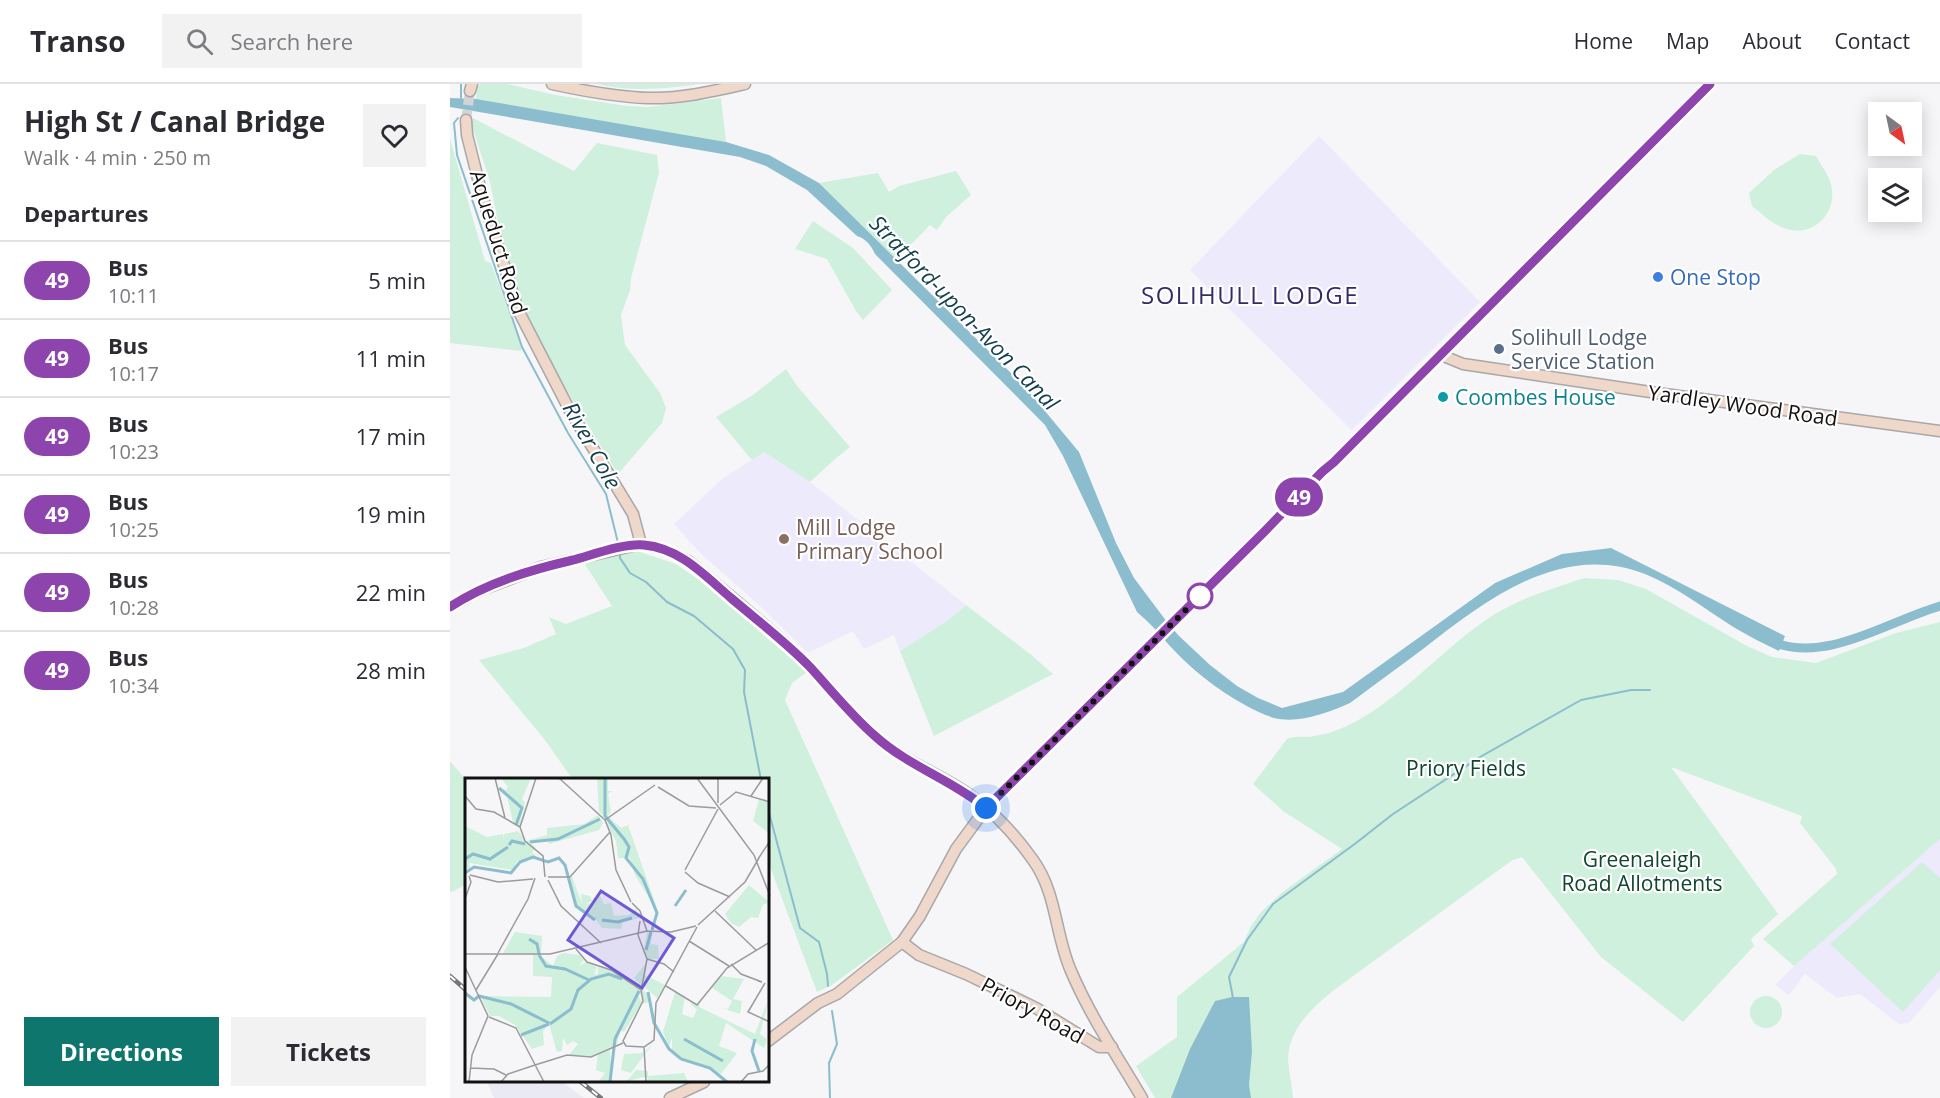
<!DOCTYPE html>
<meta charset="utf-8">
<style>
body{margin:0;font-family:"Open Sans",sans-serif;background:#f2f2f3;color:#2b2b33;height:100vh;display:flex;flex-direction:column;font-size:22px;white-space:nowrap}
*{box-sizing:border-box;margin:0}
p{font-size:20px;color:#7c7c81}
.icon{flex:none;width:33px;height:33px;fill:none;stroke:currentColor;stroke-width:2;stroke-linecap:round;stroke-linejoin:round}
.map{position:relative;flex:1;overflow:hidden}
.panel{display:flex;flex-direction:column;background:#fff;width:450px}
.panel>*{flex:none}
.badge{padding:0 12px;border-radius:20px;font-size:21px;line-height:39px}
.needle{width:39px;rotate:147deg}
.tools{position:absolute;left:1418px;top:18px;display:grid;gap:12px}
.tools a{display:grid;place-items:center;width:54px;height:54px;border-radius:0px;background:#fff;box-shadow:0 3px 15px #0003;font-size:30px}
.you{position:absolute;width:30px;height:30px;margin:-15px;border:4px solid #fff;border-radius:50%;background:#1a73e8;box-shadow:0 0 0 9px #1a73e833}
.map>.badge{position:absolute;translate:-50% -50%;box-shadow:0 0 0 3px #fff}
h2{padding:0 24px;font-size:22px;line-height:54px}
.round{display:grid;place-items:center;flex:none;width:63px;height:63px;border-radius:0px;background:#f2f2f3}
.headline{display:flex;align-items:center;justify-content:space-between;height:102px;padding:0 24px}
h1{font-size:28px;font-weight:700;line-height:45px}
.action{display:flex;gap:12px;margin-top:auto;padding:12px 24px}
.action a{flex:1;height:69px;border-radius:0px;background:#0f766e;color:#fff;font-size:24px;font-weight:700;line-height:69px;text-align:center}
.action a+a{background:#f2f2f3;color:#2b2b33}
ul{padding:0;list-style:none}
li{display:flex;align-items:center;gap:18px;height:78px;padding:0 24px;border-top:2px solid #e1e1e2}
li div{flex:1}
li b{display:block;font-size:22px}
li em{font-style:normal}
li .badge{min-width:66px;font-weight:700;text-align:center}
header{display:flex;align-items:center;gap:36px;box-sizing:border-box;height:84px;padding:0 30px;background:#fff;border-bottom:2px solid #e1e1e2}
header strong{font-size:28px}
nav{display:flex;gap:33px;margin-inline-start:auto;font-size:21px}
.search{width:420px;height:54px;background:#f2f2f3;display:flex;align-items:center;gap:15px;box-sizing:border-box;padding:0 21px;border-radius:0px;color:#7c7c81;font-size:22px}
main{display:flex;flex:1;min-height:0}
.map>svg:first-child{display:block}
.built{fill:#e9eaf3}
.education{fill:#edeafc}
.green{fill:#cef0dc}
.water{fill:#8bbdce}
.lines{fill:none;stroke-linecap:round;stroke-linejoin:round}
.stream{stroke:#8bbdce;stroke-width:2}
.canal{stroke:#8bbdce;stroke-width:9}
.secondary-tunnel{stroke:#d4d4d6;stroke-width:10;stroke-dasharray:10 5;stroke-linecap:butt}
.secondary-casing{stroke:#a8a8aa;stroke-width:13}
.secondary{stroke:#efd7c9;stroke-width:10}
.rail-casing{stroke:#767677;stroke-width:4.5}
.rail{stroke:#fff;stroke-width:2;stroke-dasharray:7;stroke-linecap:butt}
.line-casing{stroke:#fff;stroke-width:14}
.line{stroke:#8e44ad;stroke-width:9}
.walk{stroke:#121212;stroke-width:6;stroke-dasharray:0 10.8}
.shop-dot{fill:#3f7fe0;stroke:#fff;stroke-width:2}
.service-dot{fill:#5c6f8a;stroke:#fff;stroke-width:2}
.culture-dot{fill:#0f9aa8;stroke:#fff;stroke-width:2}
.education-dot{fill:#8d6e63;stroke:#fff;stroke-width:2}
.stop-dot{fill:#fff;stroke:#8e44ad;stroke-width:3}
.labels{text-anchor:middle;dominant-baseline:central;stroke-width:4.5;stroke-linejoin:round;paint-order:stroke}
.street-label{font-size:21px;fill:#121212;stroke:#fff}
.shop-label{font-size:21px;fill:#366cbe;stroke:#fff;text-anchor:start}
.service-label{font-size:21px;fill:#4e5e75;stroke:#fff;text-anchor:start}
.culture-label{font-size:21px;fill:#0d838f;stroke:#fff;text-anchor:start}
.education-label{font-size:21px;fill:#785e54;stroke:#fff;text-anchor:start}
.park-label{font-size:21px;fill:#0e462e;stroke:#fff}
.water-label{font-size:22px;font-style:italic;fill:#15414e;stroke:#fff}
.quarter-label{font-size:24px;letter-spacing:1.5px;fill:#332c67;stroke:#fff}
.inset-river{fill:none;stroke:#8bbdce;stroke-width:3}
.inset-road{fill:none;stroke:#9b9b9c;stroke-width:1.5}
.view{fill:#6b5ad4;fill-opacity:0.15;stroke:#6b5ad4;stroke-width:3}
.inset-edge{fill:none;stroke:#121212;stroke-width:3}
</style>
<header>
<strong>Transo</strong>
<div class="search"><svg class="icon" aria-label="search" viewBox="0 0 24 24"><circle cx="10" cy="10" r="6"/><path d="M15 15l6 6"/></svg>Search here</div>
<nav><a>Home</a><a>Map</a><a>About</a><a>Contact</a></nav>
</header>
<main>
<section class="panel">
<div class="headline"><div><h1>High St / Canal Bridge</h1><p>Walk · 4 min · 250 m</p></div><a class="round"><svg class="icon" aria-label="heart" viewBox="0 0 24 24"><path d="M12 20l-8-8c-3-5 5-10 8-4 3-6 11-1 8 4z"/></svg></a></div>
<h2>Departures</h2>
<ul>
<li><span class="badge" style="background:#8e44ad;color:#fff">49</span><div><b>Bus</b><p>10:11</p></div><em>5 min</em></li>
<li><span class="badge" style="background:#8e44ad;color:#fff">49</span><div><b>Bus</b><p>10:17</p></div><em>11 min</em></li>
<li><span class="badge" style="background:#8e44ad;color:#fff">49</span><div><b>Bus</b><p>10:23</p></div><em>17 min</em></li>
<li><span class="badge" style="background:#8e44ad;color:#fff">49</span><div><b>Bus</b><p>10:25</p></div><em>19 min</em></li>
<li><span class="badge" style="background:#8e44ad;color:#fff">49</span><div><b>Bus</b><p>10:28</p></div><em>22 min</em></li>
<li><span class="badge" style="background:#8e44ad;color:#fff">49</span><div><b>Bus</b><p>10:34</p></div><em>28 min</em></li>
</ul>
<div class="action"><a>Directions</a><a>Tickets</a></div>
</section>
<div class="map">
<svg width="1490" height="1014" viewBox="0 0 1490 1014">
<rect width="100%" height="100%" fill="#f6f6f8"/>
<!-- built -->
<path class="built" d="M37,998H112L134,1014H44Z"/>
<!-- education -->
<g class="education">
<path d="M869,52L1030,218L902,346L740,186Z"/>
<path d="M314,368L360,398L516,521L500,535L450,567L444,551L414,565L403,547L358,569L308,520L250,469L224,440L272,395Z"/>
<path d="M1490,755V903L1459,939L1449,940L1410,910L1387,914L1355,890L1339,911L1325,901L1344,882Z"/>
</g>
<!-- green -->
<g class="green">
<path d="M31,0H57L105,11L177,22L198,23L271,14L276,58L26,15L27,3Z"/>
<path d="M146,0H249C216,5 179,8 146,0Z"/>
<path d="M23,34L124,87L147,59L207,71L209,89L181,194L180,206L171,231L175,261L210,309L216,324L212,339L168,390L114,302L81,239L70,214L52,158L40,98L20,36Z"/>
<path d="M0,55L32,166L35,177L41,179L72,263L71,267L0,259Z"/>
<path d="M1350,70L1366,72C1372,83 1381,93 1382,106C1385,131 1362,153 1337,145C1324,142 1312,130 1302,122L1299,109L1324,86Z"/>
<path d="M506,87L521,111L496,133L487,146L480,141L446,176L369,99L428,89L439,108L449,102Z"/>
<path d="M363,137L403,164L442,206L413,236L406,227L377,175L345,165Z"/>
<path d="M336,285L347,302L400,363L385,375L360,398L314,368L302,376L266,333L303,311Z"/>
<path d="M187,467L226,480L249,496L357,588L342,599L335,616L443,856L382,901L367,908L318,777V696H123L95,656L29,576L74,564L106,550L99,533L116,540L162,522L134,479L163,470Z"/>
<path d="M1134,494L1168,496L1196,505L1297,562L1322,573L1366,579L1446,549L1490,538V755L1344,882L1313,855L1387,790L1386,785L1350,739L1352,732L1221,683L1328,830L1301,855L1304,862L1233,938L1151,873L1072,773L1061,777L884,906C863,923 838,945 838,976C839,988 842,1001 843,1014H705L686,982L727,953V913L794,858L801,842L811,828L834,807L892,765L833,727L803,700L837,655C845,652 851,653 859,653C874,651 890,646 903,639C952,613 989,569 1033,538C1063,516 1099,506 1134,494Z"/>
<path d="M516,521L580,570L603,590L484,652L450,567L500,535Z"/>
<path d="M0,677L16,696V800L2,808L0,807Z"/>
<path d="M1472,778L1490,794V886L1453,928L1380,860Z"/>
<circle cx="1316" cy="928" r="16"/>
</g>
<!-- water -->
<g class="water">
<path d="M0,14L26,15L276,58L319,71L369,99L575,303L629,368L666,459L684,494L714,534L728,551L760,581L787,602L808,614L832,624L893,608L1045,499L1112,470L1161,464L1335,552L1329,567C1314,560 1299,552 1285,544C1255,525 1227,503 1195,490C1111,457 1036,516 973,565C949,583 924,601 900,619C878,629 848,640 824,634C814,631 804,626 795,621C767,606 740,584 719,561C709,549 699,538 687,528L613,372L595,341L425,170C421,161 416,155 407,152L357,106L316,82L290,73L0,23Z"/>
<path d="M782,913H799L802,967L799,1001L801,1014H721L740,965L765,917Z"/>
</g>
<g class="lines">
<!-- stream -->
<g class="stream">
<path d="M11,14V0"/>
<path d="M8,34L4,39L7,71L72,263L118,349L156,410L169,463"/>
<path d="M170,468V474L180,489L196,498L217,518L244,532L283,565L295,586L294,608L311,696"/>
<path d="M318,725L350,844L369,858L377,890L378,902"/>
<path d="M783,914L779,893L797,856L823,820L906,759L943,730L1030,673L1131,616L1181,606H1200"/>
<path d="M380,1014L379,979L387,960L382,927"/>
</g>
<!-- canal -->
<path class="canal" d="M1321,557C1375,581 1438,537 1490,522"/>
<!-- secondary-tunnel -->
<path class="secondary-tunnel" d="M16,36L20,7"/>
<defs>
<g id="secondary">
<path d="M102,0C134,7 166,13 198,14C231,15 264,7 295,0"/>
<path d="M20,7L22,0"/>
<path d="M16,36L17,51L32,111L68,226L119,325L183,430L191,460"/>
<path d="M994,267L996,273L1013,280L1207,309L1490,347"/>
<path d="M0,523L26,508L91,483L191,460L216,466L238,477C278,510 318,542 355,578C380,603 400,631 427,654C455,678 490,690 520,711C544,728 566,752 583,776C607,809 605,851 621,887C640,932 668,973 692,1014"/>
<path d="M452,858L469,871L516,890L586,924L649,963H662"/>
<path d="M318,957L368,919L387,910L452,858L470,832L506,765L536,724L815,447L872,388L884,378L1260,0"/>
<path d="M220,1014L254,998"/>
</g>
</defs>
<!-- secondary casing -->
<use href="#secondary" class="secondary-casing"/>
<!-- secondary -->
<use href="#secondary" class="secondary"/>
<defs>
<g id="rail">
<path d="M0,892L16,906"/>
<path d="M131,998L151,1014"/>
</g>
</defs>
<!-- rail casing -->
<use href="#rail" class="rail-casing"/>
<!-- rail -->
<use href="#rail" class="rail"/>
</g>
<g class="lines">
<defs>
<path id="line" d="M0,523C36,499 80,486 123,476C142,471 174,459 194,461C230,464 255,492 281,514C308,537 336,558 360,583C382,607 400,630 425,652C458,682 502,696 536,724L815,447L872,388L884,378L1260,0"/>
</defs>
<!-- line casing -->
<use href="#line" class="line-casing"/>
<!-- line -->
<use href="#line" class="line"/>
<!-- walk -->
<path class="walk" d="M536,724L756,506L750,512"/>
</g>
<!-- markers -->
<circle class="shop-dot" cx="1208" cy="193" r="6"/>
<circle class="service-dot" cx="1049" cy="265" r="6"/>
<circle class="culture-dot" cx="993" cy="313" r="6"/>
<circle class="education-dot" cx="334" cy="455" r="6"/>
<circle class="stop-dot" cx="750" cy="512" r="12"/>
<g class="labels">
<!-- street labels -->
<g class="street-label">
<text transform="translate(49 158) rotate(73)">Aqueduct Road</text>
<text transform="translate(1293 321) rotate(8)">Yardley Wood Road</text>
<text transform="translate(583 926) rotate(29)">Priory Road</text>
</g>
<!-- shop labels -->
<g class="shop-label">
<text x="1220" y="193">One Stop</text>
</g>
<!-- service labels -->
<g class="service-label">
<text x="1061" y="253">Solihull Lodge<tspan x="1061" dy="24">Service Station</tspan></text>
</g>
<!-- culture labels -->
<g class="culture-label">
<text x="1005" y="313">Coombes House</text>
</g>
<!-- education labels -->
<g class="education-label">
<text x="346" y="443">Mill Lodge<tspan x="346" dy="24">Primary School</tspan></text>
</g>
<!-- park labels -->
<g class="park-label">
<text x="1016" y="684">Priory Fields</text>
<text x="1192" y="775">Greenaleigh<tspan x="1192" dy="24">Road Allotments</tspan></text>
</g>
<!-- water labels -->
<g class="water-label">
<text transform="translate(515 228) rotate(46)">Stratford-upon-Avon Canal</text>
<text transform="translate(143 361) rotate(61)">River Cole</text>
</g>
<!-- quarter labels -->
<g class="quarter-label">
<text x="800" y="210">SOLIHULL LODGE</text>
</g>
</g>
<!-- overview -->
<g transform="translate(15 694)">
<rect width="304" height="304" fill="#f6f6f8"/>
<path d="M36,0H66L57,21L60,25L54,45L63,21L55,48L48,44L41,15L36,14L34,10L41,12L43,9ZM132,0H143V13H147L143,16L146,34L141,40L134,34ZM294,21L304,25V55L288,43ZM133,37L138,45L134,52L84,66L83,61L65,64L71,70L67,74L72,79L52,83L48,92L4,85L5,89L0,92V48L22,59L38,56L39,62V56L53,53L61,63L82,57V50L119,46ZM144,39L156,50L163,47L194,136L170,97L165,80H153L151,63L142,46ZM107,99L117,125L116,116L125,118L127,123L120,126L129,125L128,120L135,118L139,126L146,125L149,138L164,137L171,130L174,140L158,144L156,151L137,150L128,138L113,130L104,100ZM284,107L304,124L298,127L293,140L286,139L274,149L266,145L260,136ZM50,154L77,158L76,178L88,188L92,178L99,175L114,177L119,182L114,188L121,184L132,189L129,196H133V189L147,192L177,209L186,223L178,226V215L173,217L177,224L159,254L155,252L152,266L126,278L104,277L113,266L108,263L102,267L98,260L97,273L92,274L84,246L78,253L79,267L67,271L50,247L34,238H25L15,218L86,219L87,199L68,198V176L38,175ZM182,154H187L186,166L193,167L194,181H182L179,170ZM181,185L180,197L200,207L192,220L178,208L181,198L177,208L169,200ZM256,198L279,201L268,221L277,223L275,236L257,230L263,231L267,223L246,209ZM210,214L220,218L217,236L228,240L232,232L225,225L235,226L234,229L290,256L304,220L295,256L302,261L299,270L261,245L254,268L272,275L256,296L217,281L207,272V260L204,269L198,254ZM188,265L166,295L156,292L159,276L178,275ZM145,270L147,303L133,304L140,295L131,292L133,276ZM178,284L171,292L183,293V298L219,295L223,304H182L183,300L178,299L161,304Z" fill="#cef0dc"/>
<path class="inset-river" d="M140,0V38L159,61L164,69L161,80L178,101L192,135L187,152M34,10L57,30L51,47M65,64L93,61L135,41M44,67L47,63L60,66M0,81L8,76L25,81L43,69M0,95L9,89L46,95L55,84L68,79L83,84L94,80L100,87L111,128L130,142M210,128L221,112M137,142L153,144L167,140M64,161L72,166L74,176M181,172L186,154M74,177L81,188L100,191L124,202M183,214L189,245L204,271L216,281L245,290L262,304M0,215L9,222L14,218L46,226L84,245M85,246L106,231L113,212L126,201L144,196L157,201M56,257L84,246M219,261L258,283M290,261L287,273L294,293M145,304L150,261L174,213"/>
<path class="inset-road" d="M30,0L40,40M71,0L55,49L60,63L78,78L80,99M94,0L140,42M232,0L289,77L305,118M193,9L224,28L251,30M0,18L11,31L29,34L55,49M286,18L298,0M253,25V0M255,27L271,14L305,24M293,81L305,63M220,92L253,31M220,94L233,105L265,119M5,97L33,104L68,101M83,99H105L145,54M83,102L96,128L136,165M0,121L6,104L4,98M166,124L151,92L146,57L140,42L190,7M167,125L175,133L182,153M250,133L291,172M175,143L173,157L182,181L177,208M233,147L280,104L294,80M224,163L264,188M111,171L122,184L146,192L176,212L178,223L158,263L161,268L179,269L189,262L191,225L232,149M33,175L63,121L70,100M0,176H33M33,176H85L182,153L206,154L231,148M182,181L199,186L209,194M266,186L276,196L297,204L293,203M0,189L23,238L7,277L4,304M300,205L283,234L305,244M201,208L232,227L262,190L305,164M11,212L33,176M24,239L51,250L79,304M179,269L181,304M5,290L29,291L41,297M36,304L43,296L70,287L102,277L126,279L158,265M276,304L283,296L298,293L305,286"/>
<path class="view" d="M136,113L209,160L177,210L103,162Z"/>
<rect width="304" height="304" class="inset-edge"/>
</g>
</svg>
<div class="tools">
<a><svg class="needle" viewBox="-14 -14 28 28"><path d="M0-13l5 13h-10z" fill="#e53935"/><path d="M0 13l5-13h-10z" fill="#7c7c81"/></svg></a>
<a><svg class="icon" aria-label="layers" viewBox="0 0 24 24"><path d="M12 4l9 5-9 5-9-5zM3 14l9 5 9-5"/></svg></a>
</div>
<div class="you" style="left:536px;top:724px"></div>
<b class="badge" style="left:849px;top:413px;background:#8e44ad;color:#fff">49</b>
</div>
</main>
